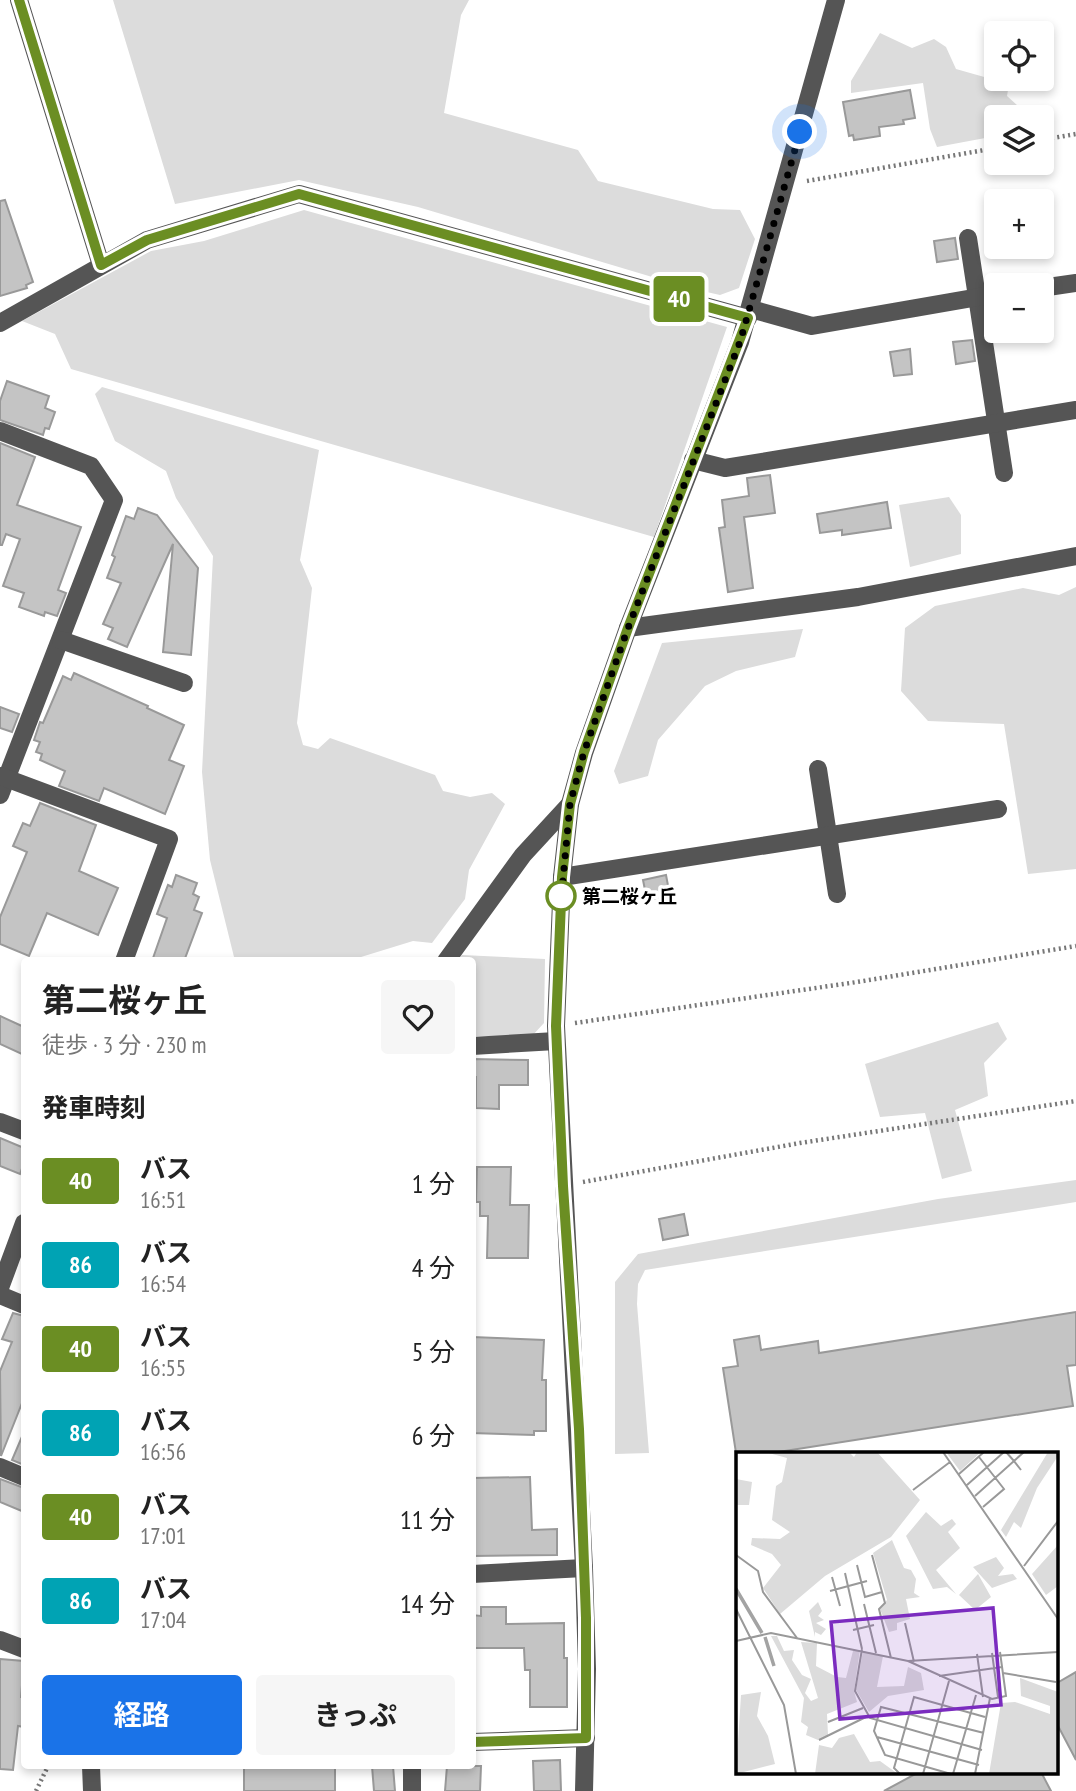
<!DOCTYPE html>
<html lang="ja">
<meta charset="utf-8">
<style>
body{margin:0;font-family:"PT Sans Narrow","Noto Sans JP",sans-serif;background:#f6f6f6;color:#222;height:100vh;display:flex;flex-direction:column;font-size:26px;white-space:nowrap}
*{box-sizing:border-box;margin:0}
p{font-size:23px;color:#767676}
.icon{flex:none;width:38px;height:38px;fill:none;stroke:currentColor;stroke-width:2;stroke-linecap:round;stroke-linejoin:round}
.map{position:relative;flex:1;overflow:hidden}
.panel{position:absolute;left:21px;top:957px;width:455px;height:812px;display:flex;flex-direction:column;background:#fff;border-radius:7px;box-shadow:0 4px 10px #0003}
.panel>*{flex:none}
.badge{padding:0 14px;border-radius:5px;font-size:24px;line-height:46px}
.tools{position:absolute;left:984px;top:21px;display:grid;gap:14px}
.tools a{display:grid;place-items:center;width:70px;height:70px;border-radius:7px;background:#fff;box-shadow:0 4px 10px #0003;font-size:35px}
.you{position:absolute;width:35px;height:35px;margin:-18px;border:5px solid #fff;border-radius:50%;background:#1a73e8;box-shadow:0 0 0 10px #1a73e833}
.map>.badge{position:absolute;translate:-50% -50%;box-shadow:0 0 0 4px #fff}
h2{padding:0 21px;font-size:26px;line-height:63px}
.round{display:grid;place-items:center;flex:none;width:74px;height:74px;border-radius:7px;background:#f6f6f6}
.overview{display:flex;align-items:center;justify-content:space-between;height:119px;padding:0 21px}
h1{font-size:33px;font-weight:700;line-height:52px}
.cta{display:flex;gap:14px;margin-top:auto;padding:14px 21px}
.cta a{flex:1;height:80px;border-radius:7px;background:#1a73e8;color:#fff;font-size:28px;font-weight:700;line-height:80px;text-align:center}
.cta a+a{background:#f6f6f6;color:#222}
ul{padding:0;list-style:none}
li{display:flex;align-items:center;gap:21px;height:84px;padding:0 21px}
li div{flex:1}
li b{display:block;font-size:26px}
li em{font-style:normal}
li .badge{min-width:77px;font-weight:700;text-align:center}
.map>svg:first-child{display:block}
.green{fill:#dcdcdc}
.building{fill:#c4c4c4;stroke:#999;stroke-width:2}
.lines{fill:none;stroke-linecap:round;stroke-linejoin:round}
.path{stroke:#777;stroke-width:4.5;stroke-dasharray:2 3.5;stroke-linecap:butt}
.minor{stroke:#555;stroke-width:18}
.line-casing{stroke:#fff;stroke-width:16}
.line{stroke:#6b8e23;stroke-width:10}
.walk{stroke:#000;stroke-width:7;stroke-dasharray:0 12.6}
.stop-dot{fill:#fff;stroke:#6b8e23;stroke-width:3.5}
.labels{text-anchor:middle;dominant-baseline:central;stroke-width:7;stroke-linejoin:round;paint-order:stroke}
.stop-label{font-size:19px;font-weight:bold;fill:#000;stroke:#fff;text-anchor:start}
.inset-river{fill:none;stroke:#a3a3a3;stroke-width:3.5}
.inset-road{fill:none;stroke:#999;stroke-width:2}
.view{fill:#7b2cbf;fill-opacity:0.15;stroke:#7b2cbf;stroke-width:3.5}
.inset-edge{fill:none;stroke:#000;stroke-width:3.5}
</style>
<div class="map">
<svg width="1076" height="1791" viewBox="0 0 1076 1791">
<rect width="100%" height="100%" fill="#fff"/>
<!-- green -->
<g class="green">
<path d="M113,0H469L461,15L444,113L578,150L598,181L713,209L740,210L755,239L739,288L720,295L689,288L418,207L299,180L175,204Z"/>
<path d="M880,33L912,48L934,39L946,47L956,69L1009,84L1007,96L1018,106V117H996V136L937,147L930,129L923,83L851,93V81Z"/>
<path d="M304,210L727,327L654,537L71,369L55,334L22,321L151,251L204,241Z"/>
<path d="M102,387L319,450L300,560L312,588L297,723L303,745L318,749L330,738L435,775L443,791L470,797L492,793L505,804L469,870L465,899L432,943L413,941L348,961H235L210,860L202,772L213,556L176,498L166,471L115,441L95,394Z"/>
<path d="M949,497L961,515V554L910,567L899,505Z"/>
<path d="M1076,587V869L1028,874L1004,724L928,721L901,691L905,628L935,606L1023,588L1059,595Z"/>
<path d="M803,629L795,657L736,671L705,686L658,740L648,776L619,784L614,771L662,643Z"/>
<path d="M462,955L545,959L544,1023L532,1036H473L472,961H458Z"/>
<path d="M998,1022L1007,1039L984,1063L988,1096L955,1110L972,1171L942,1179L925,1113L880,1117L865,1064Z"/>
<path d="M1076,1180V1202L645,1270L638,1284L637,1304L649,1453L615,1454V1282L638,1254L938,1199Z"/>
</g>
<!-- building -->
<g class="building">
<path d="M910,90L915,118L903,120L904,124L879,127L880,136L854,140L853,135L849,136L843,102Z"/>
<path d="M5,200L33,282L26,285L27,288L0,296V201Z"/>
<path d="M955,238L958,259L937,262L934,241Z"/>
<path d="M972,340L975,361L956,364L953,342Z"/>
<path d="M910,349L912,374L894,376L890,352Z"/>
<path d="M7,381L49,396L45,408L55,412L49,429L45,428L43,435L0,420V401Z"/>
<path d="M0,443L35,457L17,505L81,527L58,590L66,593L57,616L45,612L44,616L19,607L24,593L3,586L20,539L6,534L2,545H0Z"/>
<path d="M770,475L775,513L744,517L753,588L728,592L719,528L725,527L722,500L749,496L747,478Z"/>
<path d="M887,502L891,528L842,535V530L820,533L817,514Z"/>
<path d="M138,508L157,515L198,568L191,655L163,652L173,544L127,647L108,639L113,628L103,624L121,583L107,578L115,557L112,555L126,516L134,519Z"/>
<path d="M74,673L148,706L147,708L184,725L169,760L184,766L165,814L104,788L99,801L59,786L65,771L40,760L42,754L36,752L40,742L34,740L40,722L43,723L63,676L71,680Z"/>
<path d="M0,707L19,714L12,732L0,728Z"/>
<path d="M40,803L96,825L79,871L118,888L98,935L47,913L29,956L0,944V917L27,852L13,846L23,823L30,826Z"/>
<path d="M176,875L197,883L193,894L199,897L194,910L202,913L184,961H152L167,918L157,914L168,885L172,887Z"/>
<path d="M666,875L670,896L647,900L643,880Z"/>
<path d="M0,1016L24,1027V1055L0,1044Z"/>
<path d="M472,1059L528,1060V1085H499V1109L476,1108V1077H472Z"/>
<path d="M0,1138L24,1148V1163L20,1174L0,1166Z"/>
<path d="M477,1167H511L510,1205H529L528,1258H487L488,1216H480V1202H476Z"/>
<path d="M684,1214L688,1235L663,1240L659,1219Z"/>
<path d="M1076,1312V1365L1067,1366L1073,1406L772,1453H736L723,1368L738,1366L734,1340L759,1336L761,1350L818,1341L819,1353Z"/>
<path d="M13,1313L24,1316V1398L1,1456L0,1371L12,1342L2,1339Z"/>
<path d="M472,1337L544,1340L542,1380H546V1431H534V1435L472,1433Z"/>
<path d="M24,1432V1465L12,1460Z"/>
<path d="M530,1477L532,1530L557,1529V1555L472,1556V1478Z"/>
<path d="M0,1479L24,1488V1512L0,1502Z"/>
<path d="M481,1607H506V1624L564,1623V1658H567V1707H530V1670H525L524,1648H472V1615L481,1616Z"/>
<path d="M0,1659L24,1661L21,1697L24,1698V1727L18,1726L13,1770L0,1769Z"/>
<path d="M1076,1672V1760L1057,1724V1683Z"/>
<path d="M560,1760L561,1791H534L533,1761Z"/>
<rect x="244" y="1766" width="91" height="25"/>
<path d="M372,1766H393L395,1791H374Z"/>
<path d="M447,1766H481L480,1791H445Z"/>
<path d="M919,1772H1041L1051,1791H884Z"/>
</g>
<g class="lines">
<!-- path -->
<g class="path">
<path d="M1041,140L1076,134"/>
<path d="M807,181L996,148"/>
<path d="M575,1023L857,982L1076,946"/>
<path d="M583,1182L800,1143L1076,1101"/>
<path d="M36,1791L48,1766"/>
</g>
<!-- minor -->
<g class="minor">
<path d="M19,0L101,265"/>
<path d="M968,238L1004,473"/>
<path d="M1041,288L1076,283"/>
<path d="M751,309L812,326L996,294"/>
<path d="M0,323L147,240L299,194L748,318"/>
<path d="M0,431L91,466L114,500L0,795"/>
<path d="M693,460L725,468L1076,410"/>
<path d="M628,628L858,597L1076,556"/>
<path d="M61,640L184,683"/>
<path d="M818,769L837,894"/>
<path d="M0,776L169,839L124,961"/>
<path d="M562,877L998,809"/>
<path d="M446,961L523,855L570,804"/>
<path d="M472,1046L556,1041"/>
<path d="M0,1122L24,1131"/>
<path d="M0,1288L24,1223"/>
<path d="M0,1295L24,1305"/>
<path d="M0,1467L24,1477"/>
<path d="M472,1574L584,1568"/>
<path d="M0,1640L24,1649"/>
<path d="M472,1742L586,1738"/>
<path d="M91,1766L92,1791"/>
<path d="M412,1766V1791"/>
<path d="M584,1791L587,1669L584,1568L556,1026L562,877L570,804L584,753L628,628L740,342L836,0"/>
</g>
</g>
<g class="lines">
<defs>
<path id="line" d="M19,0L101,265L147,240L299,194L748,318L628,628L584,752L570,804L562,877L556,1026L563,1186L579,1429L586,1618V1738L472,1742"/>
</defs>
<!-- line casing -->
<use href="#line" class="line-casing"/>
<!-- line -->
<use href="#line" class="line"/>
<!-- walk -->
<path class="walk" d="M561,896V901L570,804L584,752L628,628L740,342L800,132"/>
</g>
<!-- markers -->
<circle class="stop-dot" cx="561" cy="896" r="14"/>
<g class="labels">
<!-- stop labels -->
<g class="stop-label">
<text x="582" y="896">第二桜ヶ丘</text>
</g>
</g>
<!-- overview -->
<g transform="translate(736 1452)">
<rect width="322" height="322" fill="#fff"/>
<path d="M29,0H113L118,5L121,0H141L184,48L155,85L89,124L44,162L27,136L45,113L36,102L15,93L16,86L44,87L54,80L36,68L40,34L46,30L51,6ZM210,0H245L224,19ZM312,0H322V4L301,36L285,76L278,70L270,85L265,78ZM0,27L16,30L13,53H0ZM190,60L205,74L216,67L220,72L212,80L224,96L200,118L220,142L211,135L197,137L170,84ZM156,88L168,116L175,118L180,127L178,141L184,145L170,147L174,167L161,171V178L153,180L144,157L151,148L137,101ZM322,93V134L310,143L296,122ZM260,105L268,116L262,124L277,122L281,127L256,136L237,115ZM242,122L255,145L239,158L223,143ZM82,150L86,159L82,164L88,168L80,171L90,177L85,183L79,180V185L73,159ZM35,184H41L48,199L58,198L56,208L66,223L75,227L69,241L75,249L82,246L65,190L81,191L80,214L101,225L110,226L117,199L124,198L118,239L121,250L91,262L92,283L82,288L70,283L72,275L65,270L68,246ZM127,199L147,204L141,235L168,234L172,215L185,221L188,238L152,244L133,260L120,238ZM284,226L322,240V322H253L265,251L279,250L314,262V254L285,244ZM25,240L21,264L32,284L39,312L0,322L5,243ZM118,282L134,310L144,309L162,322H79L83,293L96,296L103,286Z" fill="#dcdcdc"/>
<path class="inset-river" d="M0,137L26,181M29,185L38,214"/>
<path class="inset-road" d="M207,0L322,167M243,5L268,37L247,55M285,18L278,9L288,0M223,22L248,0M231,33L268,0M177,38L214,10M239,44L278,9L270,0M0,103L22,119L27,140L61,186M136,103L149,151L143,157L155,206M121,113L129,145L146,140M288,114L322,69M109,121L126,197M96,125L104,154M94,139L131,129M128,152L140,201M0,157L48,253L60,322M169,171L178,210M117,178L138,173M0,189L35,181L172,209L322,200M126,197L119,239L134,266L246,298M256,201L262,245M241,202L247,245M172,209L256,247L270,244L264,200M267,221L320,230M203,224L266,215M92,270L127,256M141,285L243,313M83,288L132,264M164,322L158,316L178,245L249,265M187,322L213,229M215,322L149,303L138,279L145,255L248,281M217,322L240,243M239,322L254,246"/>
<path class="view" d="M257,156L265,253L104,267L95,170Z"/>
<rect width="322" height="322" class="inset-edge"/>
</g>
</svg>
<div class="tools">
<a><svg class="icon" aria-label="locate" viewBox="0 0 24 24"><circle cx="12" cy="12" r="6"/><path d="M12 2v4M12 18v4M2 12h4M18 12h4"/></svg></a>
<a><svg class="icon" aria-label="layers" viewBox="0 0 24 24"><path d="M12 4l9 5-9 5-9-5zM3 14l9 5 9-5"/></svg></a>
<a>+</a>
<a>−</a>
</div>
<div class="you" style="left:800px;top:132px"></div>
<b class="badge" style="left:679px;top:299px;background:#6b8e23;color:#fff">40</b>
<section class="panel">
<div class="overview"><div><h1>第二桜ヶ丘</h1><p>徒歩 · 3 分 · 230 m</p></div><a class="round"><svg class="icon" aria-label="heart" viewBox="0 0 24 24"><path d="M12 20l-8-8c-3-5 5-10 8-4 3-6 11-1 8 4z"/></svg></a></div>
<h2>発車時刻</h2>
<ul>
<li><span class="badge" style="background:#6b8e23;color:#fff">40</span><div><b>バス</b><p>16:51</p></div><em>1 分</em></li>
<li><span class="badge" style="background:#00a3b4;color:#fff">86</span><div><b>バス</b><p>16:54</p></div><em>4 分</em></li>
<li><span class="badge" style="background:#6b8e23;color:#fff">40</span><div><b>バス</b><p>16:55</p></div><em>5 分</em></li>
<li><span class="badge" style="background:#00a3b4;color:#fff">86</span><div><b>バス</b><p>16:56</p></div><em>6 分</em></li>
<li><span class="badge" style="background:#6b8e23;color:#fff">40</span><div><b>バス</b><p>17:01</p></div><em>11 分</em></li>
<li><span class="badge" style="background:#00a3b4;color:#fff">86</span><div><b>バス</b><p>17:04</p></div><em>14 分</em></li>
</ul>
<div class="cta"><a>経路</a><a>きっぷ</a></div>
</section>
</div>
